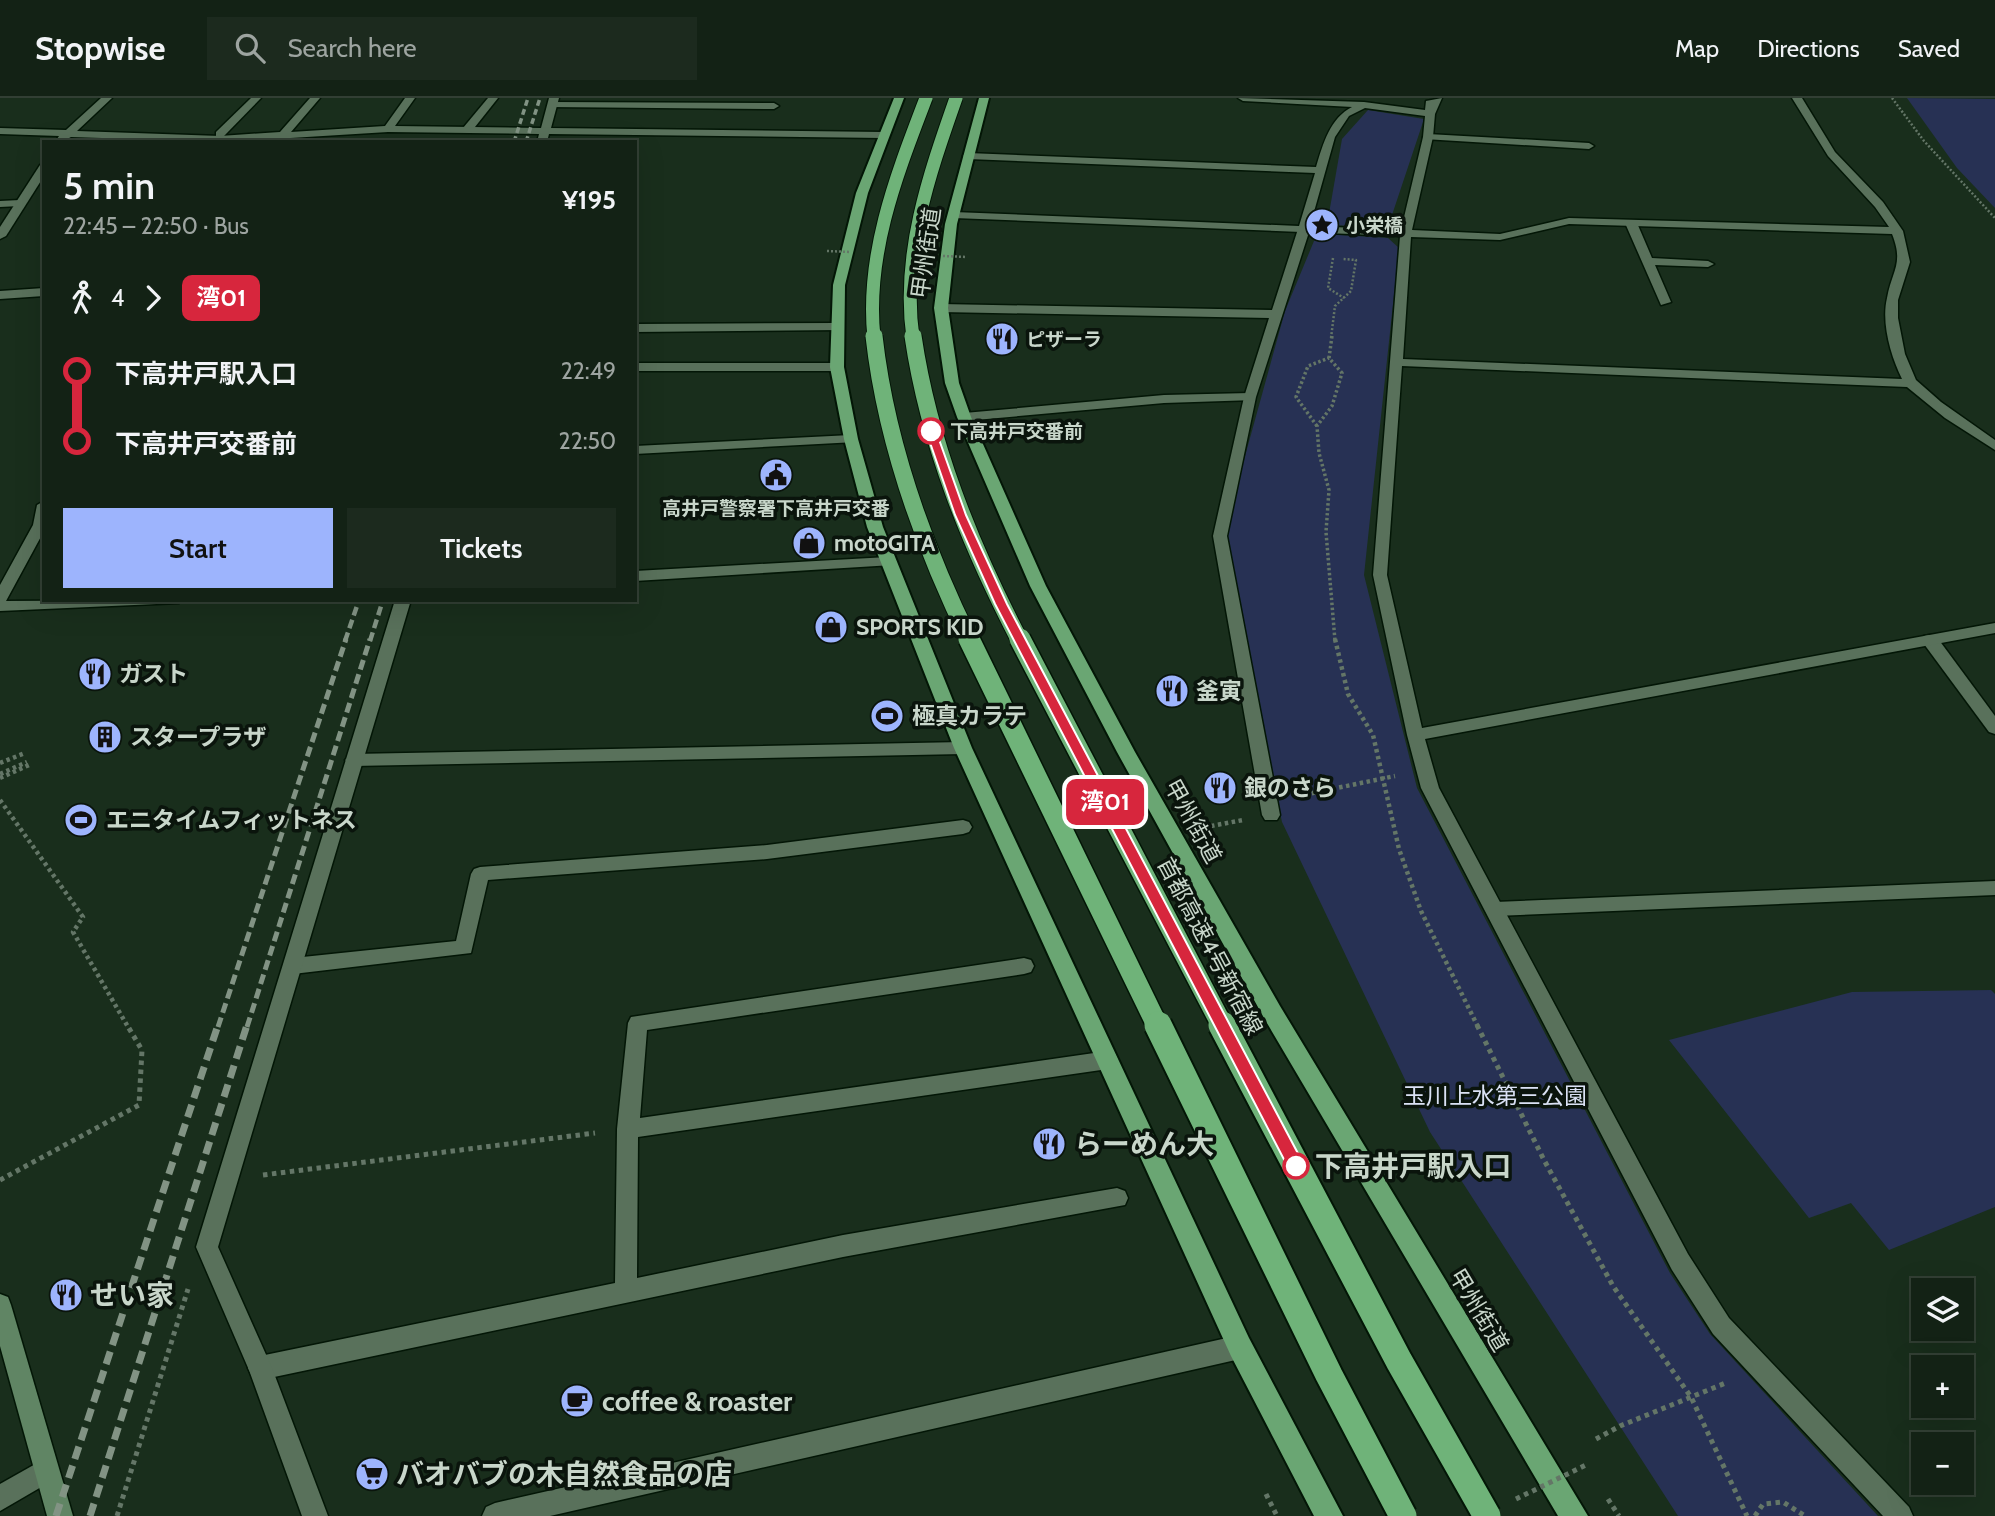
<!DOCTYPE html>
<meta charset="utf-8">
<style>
body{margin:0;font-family:Cabin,"Noto Sans JP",sans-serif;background:#1c2a1e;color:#f1f3f6;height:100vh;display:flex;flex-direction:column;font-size:26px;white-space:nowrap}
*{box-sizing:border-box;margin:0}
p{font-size:23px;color:#9da4a0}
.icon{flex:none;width:38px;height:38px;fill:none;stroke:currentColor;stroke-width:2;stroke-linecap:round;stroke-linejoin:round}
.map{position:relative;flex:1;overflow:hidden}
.sheet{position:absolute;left:42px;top:42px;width:595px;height:462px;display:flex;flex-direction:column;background:#132215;border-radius:0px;box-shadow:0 7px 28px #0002,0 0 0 2px #323f34}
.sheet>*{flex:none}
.badge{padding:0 14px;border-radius:10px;font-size:24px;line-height:46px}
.controls{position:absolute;left:1911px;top:1180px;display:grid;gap:14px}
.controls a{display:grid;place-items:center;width:63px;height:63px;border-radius:0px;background:#132215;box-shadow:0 7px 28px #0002,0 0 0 2px #323f34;font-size:35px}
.map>.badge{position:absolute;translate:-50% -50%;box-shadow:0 0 0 4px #fff}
.legs{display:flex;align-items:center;gap:10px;height:77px;padding:0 21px;font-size:23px}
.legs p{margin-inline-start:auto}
.headline{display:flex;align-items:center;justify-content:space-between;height:119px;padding:0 21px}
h1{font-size:38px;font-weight:600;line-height:52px}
.action{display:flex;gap:14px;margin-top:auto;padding:14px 21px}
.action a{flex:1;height:80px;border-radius:0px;background:#9db4fd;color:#111;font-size:28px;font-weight:600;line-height:80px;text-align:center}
.action a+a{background:#1c2a1e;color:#f1f3f6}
ul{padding:0 21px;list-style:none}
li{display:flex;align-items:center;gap:24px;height:70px;font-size:26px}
li i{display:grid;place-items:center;width:10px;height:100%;margin:0 9px;background:currentColor}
li i::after{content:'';width:18px;height:18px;margin:-9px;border:5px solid;border-radius:50%;background:#132215}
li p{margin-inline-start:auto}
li:first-child i{background:linear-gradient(#0000 50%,currentColor 0)}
li:last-child i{background:linear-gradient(currentColor 50%,#0000 0)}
header{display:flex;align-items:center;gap:42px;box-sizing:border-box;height:98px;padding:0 35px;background:#132215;border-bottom:2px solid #323f34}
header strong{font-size:33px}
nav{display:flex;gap:38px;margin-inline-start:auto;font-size:24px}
.search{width:490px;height:63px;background:#1c2a1e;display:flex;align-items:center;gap:18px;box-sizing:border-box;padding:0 24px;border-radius:0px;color:#9da4a0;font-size:26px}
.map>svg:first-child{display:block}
.green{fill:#273154}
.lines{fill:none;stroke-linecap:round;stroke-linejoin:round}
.service-casing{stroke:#031606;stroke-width:3}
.minor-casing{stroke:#031606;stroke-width:3}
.secondary-casing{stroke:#031606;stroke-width:3}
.trunk-casing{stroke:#031606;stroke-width:4}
.path-far3{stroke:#647667;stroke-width:2.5;stroke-dasharray:2 2;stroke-linecap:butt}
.path-far2{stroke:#647667;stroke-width:3.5;stroke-dasharray:2.5 2.5;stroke-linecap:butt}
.path-far1{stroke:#647667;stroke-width:4.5;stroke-dasharray:3.5 3.5;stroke-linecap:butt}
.path{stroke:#647667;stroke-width:5;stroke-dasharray:4.5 4.5;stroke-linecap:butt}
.service{fill:#59715b;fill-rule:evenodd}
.minor{fill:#59715b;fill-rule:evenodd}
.secondary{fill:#608564;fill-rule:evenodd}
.trunk{fill:#6aa673;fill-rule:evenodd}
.rail-far3{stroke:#829384;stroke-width:3.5;stroke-dasharray:6 3.5;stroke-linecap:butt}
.rail-far2{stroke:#829384;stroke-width:4.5;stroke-dasharray:9 4.5;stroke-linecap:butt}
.rail-far1{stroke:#829384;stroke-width:5;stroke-dasharray:10 5;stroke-linecap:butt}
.rail{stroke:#829384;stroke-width:7;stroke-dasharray:13 7;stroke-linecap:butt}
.motorway-bridge-far3-casing{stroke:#031606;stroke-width:15;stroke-linecap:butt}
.motorway-bridge-far2-casing{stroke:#031606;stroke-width:19;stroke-linecap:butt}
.motorway-bridge-far1-casing{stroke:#031606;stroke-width:24;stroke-linecap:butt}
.motorway-bridge-casing{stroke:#031606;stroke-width:31;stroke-linecap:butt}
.path-bridge-far1{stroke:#647667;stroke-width:2.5;stroke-dasharray:2 2;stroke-linecap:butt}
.path-bridge{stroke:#647667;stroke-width:5;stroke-dasharray:4.5 4.5;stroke-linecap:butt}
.motorway-bridge-far3{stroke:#6fb379;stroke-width:13}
.motorway-bridge-far2{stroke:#6fb379;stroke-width:17}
.motorway-bridge-far1{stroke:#6fb379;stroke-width:21}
.motorway-bridge{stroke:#6fb379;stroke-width:27}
.line-1{fill:#d7263d;stroke:#fff;stroke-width:2}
.stop-1-dot{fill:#fff;stroke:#d7263d;stroke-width:3.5}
.labels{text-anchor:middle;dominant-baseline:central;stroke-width:7;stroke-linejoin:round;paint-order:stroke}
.far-poi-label{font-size:19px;font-weight:bold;fill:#c8d6ca;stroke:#0a140c;text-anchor:start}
.far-stop-label{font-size:19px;font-weight:bold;fill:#c8d6ca;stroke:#0a140c;text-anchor:start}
.street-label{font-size:23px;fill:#c8d6ca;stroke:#0a140c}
.poi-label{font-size:23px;font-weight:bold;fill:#c8d6ca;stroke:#0a140c;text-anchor:start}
.park-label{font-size:23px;fill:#dae1f4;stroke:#0a140c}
.near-poi-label{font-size:28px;font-weight:bold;fill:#c8d6ca;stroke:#0a140c;text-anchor:start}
.near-stop-label{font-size:28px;font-weight:bold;fill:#c8d6ca;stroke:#0a140c;text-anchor:start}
</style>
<header>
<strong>Stopwise</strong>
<div class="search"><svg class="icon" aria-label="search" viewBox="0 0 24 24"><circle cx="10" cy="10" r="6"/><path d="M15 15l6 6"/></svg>Search here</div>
<nav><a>Map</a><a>Directions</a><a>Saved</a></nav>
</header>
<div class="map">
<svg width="1995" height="1418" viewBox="0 0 1995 1418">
<rect width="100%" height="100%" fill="#192e1c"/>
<!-- green -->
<g class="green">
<path d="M1907,0L1995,1V110L1957,70Z"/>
<path d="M1368,12L1424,21L1388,129L1327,127L1342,41Z"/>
<path d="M1324,136L1388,140L1399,150L1364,477L1417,690L1670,1175L1710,1236L1878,1418H1678L1430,1034L1282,724L1226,460V427L1285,213L1314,143Z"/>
<path d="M1991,892L1995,896V1109L1889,1152L1851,1105L1809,1120L1669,942L1852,894Z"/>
</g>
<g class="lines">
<defs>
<g id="service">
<path d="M251,0H261L224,38H216V34Z"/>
<path d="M488,0H498L471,34H463V30Z"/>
<path d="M552,4L774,5L779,8L774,11L549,9V5Z"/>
<path d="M1428,36L1589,45L1594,48L1589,51L1424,41L1423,39Z"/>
<path d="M0,103L20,102L25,105L20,108L0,109Z"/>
<path d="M1627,123L1637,125L1652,160L1708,163L1714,166L1708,169L1655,167L1671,204L1661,207L1625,125Z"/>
<path d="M1304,128L1310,131L1256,299L1227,438L1280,717L1277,722H1265L1262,717L1213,438L1244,299L1269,220L941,214L935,210L941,206L1272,212L1298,131Z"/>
<path d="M44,190V198L0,201V193Z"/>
<path d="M837,225L841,226V232L635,234V226Z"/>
<path d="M635,265H837L843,269L837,273H635Z"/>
<path d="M1930,537L1936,538L1995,618V636L1989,634L1924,546L1922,542L1924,538Z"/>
<path d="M963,644L971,650L963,656L353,668L345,662L353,656Z"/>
<path d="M963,722L969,724L972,729L969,734L963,736L767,761L488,782L471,855L293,876L286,874L283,868L286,862L293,860L456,843L471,776L474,771L480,769L767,747Z"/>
<path d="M1995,783V797L1495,818L1488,816L1486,811L1488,806L1495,804Z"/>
<path d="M1024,860L1031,862L1034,868L1031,874L1024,876L647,932L640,1020L1108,953L1115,956L1118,962L1115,968L1108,971L638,1039L637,1180L843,1137L1117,1090L1125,1093L1128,1100L1125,1107L843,1159L260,1282L252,1278L248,1270L252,1262L260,1258L615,1185L617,1031L628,925L631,919Z"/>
</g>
<g id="minor">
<path d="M101,0H112L77,33L220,38L280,34L310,0H320L291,34L385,28L405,0H415L395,28L541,30L549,0H559L551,30L883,34L888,37L883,40L549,36L547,44H537L539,36L388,34L225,44L71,39L61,44L57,41L59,38L0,36V30L66,32Z"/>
<path d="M1238,0L1364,4L1425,12L1426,3L1442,0L1435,16L1433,39L1412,132L1500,136L1569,120L1889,129L1875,109L1828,58L1792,0H1802L1835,54L1883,104L1903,133L1910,164L1898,202V220L1905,256L1916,282L1941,304L1995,342V352L1945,320L1907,289L1402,268L1387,477L1422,630L1995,525V535L1425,641L1439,690L1688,1156L1729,1220L1909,1409L1913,1418H1883L1713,1236L1672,1172L1421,690L1407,637L1373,477L1400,138L954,120L949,117L954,114L1299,128L1315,75L968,61L963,58L968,55L1316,69C1323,46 1330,20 1352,9L1243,3ZM1365,10L1425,18L1423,39L1401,132L1310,128L1335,39L1349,18ZM1569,126L1892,136C1904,166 1892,172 1887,200C1881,225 1891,259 1902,281L1403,261L1411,139L1500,142Z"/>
<path d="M44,66V78L6,138L0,141V129L40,67Z"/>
<path d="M1250,295L1255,296V302L1164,305L964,323L957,319L964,315L1164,297Z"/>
<path d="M851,337L858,341L856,344L635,356V348Z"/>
<path d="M44,403V433L6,503L181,502L179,505L0,513V487L33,427L37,407Z"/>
<path d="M888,459L895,464L893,467L635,483V473Z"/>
<path d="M395,502H411L218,1149L272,1270L328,1418H302L249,1272L196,1149Z"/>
<path d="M1240,1237L1248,1241L1252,1249L1248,1257L1240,1261L550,1418H482L486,1409L495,1405Z"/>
<path d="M46,1360L55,1363L58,1372L55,1381L0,1413V1386Z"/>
</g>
<path id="secondary" d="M0,1196L8,1199L11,1207L73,1418H47L0,1248Z"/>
<g id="trunk">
<path d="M894,0H904L868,95L845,187L844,269L858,341L883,429L972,650L1249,1240L1343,1418H1314L1231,1258L954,650L867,429L844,341L830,269L833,187L856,95Z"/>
<path d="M979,0H989L957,126L948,210L959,285L971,319L1046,488L1135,654L1280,908L1588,1418H1558L1264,920L1117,654L1030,488L957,319L945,285L934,210L945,126Z"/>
</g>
</defs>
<!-- service casing -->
<use href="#service" class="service-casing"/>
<!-- minor casing -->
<use href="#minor" class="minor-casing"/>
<!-- secondary casing -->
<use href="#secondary" class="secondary-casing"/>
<!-- trunk casing -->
<use href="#trunk" class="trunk-casing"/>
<!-- path-far3 -->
<g class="path-far3">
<path d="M1892,0L1924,43L1995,120"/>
<path d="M1333,160L1328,190L1344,200"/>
<path d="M1331,240L1335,208L1351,193L1356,162L1343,161"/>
</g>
<!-- path-far2 -->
<g class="path-far2">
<path d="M1332,238L1329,260L1342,275L1332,308L1317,328L1319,355L1329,392L1326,434L1335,543"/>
<path d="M1317,328L1296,299L1308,268L1329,260"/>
</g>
<!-- path-far1 -->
<g class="path-far1">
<path d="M1335,541L1348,596L1373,637L1399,751L1421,813L1478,929"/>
<path d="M0,665L25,655"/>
<path d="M0,676L27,664"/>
<path d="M0,680L29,667"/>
<path d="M1298,698L1395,678"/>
<path d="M0,702L83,819L73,834L128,929"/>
<path d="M1211,728L1243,722"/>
</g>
<!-- path -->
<g class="path">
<path d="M1477,927L1544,1062L1613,1188L1691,1299L1747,1418"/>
<path d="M263,1077L595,1035"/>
<path d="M0,1082L139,1007L142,952L127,927"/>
<path d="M1596,1341L1620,1328L1728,1284"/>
<path d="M1266,1396L1277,1418"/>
<path d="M1608,1401L1619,1418"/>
<path d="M117,1418L188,1191"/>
<path d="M1755,1418L1763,1406L1783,1404L1805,1418"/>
</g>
<!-- service -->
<use href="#service" class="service"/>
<!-- minor -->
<use href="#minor" class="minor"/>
<!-- secondary -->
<use href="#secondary" class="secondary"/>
<!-- trunk -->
<use href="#trunk" class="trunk"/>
<!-- rail-far3 -->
<g class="rail-far3">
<path d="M514,44L528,0"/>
<path d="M526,44L540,0"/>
</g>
<!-- rail-far2 -->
<g class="rail-far2">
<path d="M345,543L359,502"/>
<path d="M370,543L383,502"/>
</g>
<!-- rail-far1 -->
<g class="rail-far1">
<path d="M218,929L346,541"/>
<path d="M247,929L370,541"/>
</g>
<!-- rail -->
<g class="rail">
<path d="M56,1418L218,927"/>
<path d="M90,1418L247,927"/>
</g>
<defs>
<g id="motorway-bridge-far3">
<path d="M874,240C865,156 897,76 926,0"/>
<path d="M913,240C901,157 929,77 956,0"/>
</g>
<g id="motorway-bridge-far2">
<path d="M874,238C886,345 923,447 970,543"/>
<path d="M913,238C929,346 970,447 1020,543"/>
</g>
<g id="motorway-bridge-far1">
<path d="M969,541L1158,929"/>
<path d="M1020,541L1223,929"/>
</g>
<g id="motorway-bridge">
<path d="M1158,927L1329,1277L1403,1418"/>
<path d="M1222,927L1399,1263L1487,1418"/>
</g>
</defs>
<!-- motorway-bridge-far3 casing -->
<use href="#motorway-bridge-far3" class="motorway-bridge-far3-casing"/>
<!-- motorway-bridge-far2 casing -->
<use href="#motorway-bridge-far2" class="motorway-bridge-far2-casing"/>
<!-- motorway-bridge-far1 casing -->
<use href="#motorway-bridge-far1" class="motorway-bridge-far1-casing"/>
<!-- motorway-bridge casing -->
<use href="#motorway-bridge" class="motorway-bridge-casing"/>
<!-- path-bridge-far1 -->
<g class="path-bridge-far1">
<path d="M827,153L850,154"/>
<path d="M943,158L967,159"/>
</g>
<!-- path-bridge -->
<path class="path-bridge" d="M1516,1401L1586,1367"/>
<!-- motorway-bridge-far3 -->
<use href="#motorway-bridge-far3" class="motorway-bridge-far3"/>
<!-- motorway-bridge-far2 -->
<use href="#motorway-bridge-far2" class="motorway-bridge-far2"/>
<!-- motorway-bridge-far1 -->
<use href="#motorway-bridge-far1" class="motorway-bridge-far1"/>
<!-- motorway-bridge -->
<use href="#motorway-bridge" class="motorway-bridge"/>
</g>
<!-- line-1 -->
<path class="line-1" d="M927,330L936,333L966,417L1007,506L1302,1063L1304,1068L1302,1073L1296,1076L1290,1073L995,506L955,417L926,333Z"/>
<!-- icons -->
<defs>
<symbol id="sight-disc" viewBox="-11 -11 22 22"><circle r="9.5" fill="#9db4fd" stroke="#0a140c"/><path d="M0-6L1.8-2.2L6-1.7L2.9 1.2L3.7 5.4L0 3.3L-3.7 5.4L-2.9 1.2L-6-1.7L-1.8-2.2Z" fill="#111"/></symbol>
<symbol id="restaurant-disc" viewBox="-11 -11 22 22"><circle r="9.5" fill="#9db4fd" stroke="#0a140c"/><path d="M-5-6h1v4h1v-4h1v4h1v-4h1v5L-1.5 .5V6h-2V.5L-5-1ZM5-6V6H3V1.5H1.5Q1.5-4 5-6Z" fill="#111"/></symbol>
<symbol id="civic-disc" viewBox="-11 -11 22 22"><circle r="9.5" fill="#9db4fd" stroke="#0a140c"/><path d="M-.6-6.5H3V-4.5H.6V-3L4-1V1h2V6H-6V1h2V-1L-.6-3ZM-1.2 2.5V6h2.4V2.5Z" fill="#111"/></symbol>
<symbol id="shop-disc" viewBox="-11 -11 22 22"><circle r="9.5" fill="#9db4fd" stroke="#0a140c"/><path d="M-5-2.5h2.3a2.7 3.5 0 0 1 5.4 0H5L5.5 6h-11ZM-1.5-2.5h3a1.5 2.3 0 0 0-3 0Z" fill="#111"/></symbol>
<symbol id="stadium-disc" viewBox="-11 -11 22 22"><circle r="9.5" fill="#9db4fd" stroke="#0a140c"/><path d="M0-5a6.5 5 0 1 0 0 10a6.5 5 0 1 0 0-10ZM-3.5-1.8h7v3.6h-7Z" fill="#111"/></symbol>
<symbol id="building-disc" viewBox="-11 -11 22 22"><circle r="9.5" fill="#9db4fd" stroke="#0a140c"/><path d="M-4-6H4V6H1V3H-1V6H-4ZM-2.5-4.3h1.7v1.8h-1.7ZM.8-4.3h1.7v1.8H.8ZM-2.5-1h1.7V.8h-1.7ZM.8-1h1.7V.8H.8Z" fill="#111"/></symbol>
<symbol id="cafe-disc" viewBox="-11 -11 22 22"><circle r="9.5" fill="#9db4fd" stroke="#0a140c"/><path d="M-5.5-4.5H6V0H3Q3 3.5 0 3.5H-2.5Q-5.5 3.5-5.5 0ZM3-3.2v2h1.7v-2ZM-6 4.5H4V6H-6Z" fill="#111"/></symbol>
<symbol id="supermarket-disc" viewBox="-11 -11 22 22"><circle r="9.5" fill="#9db4fd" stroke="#0a140c"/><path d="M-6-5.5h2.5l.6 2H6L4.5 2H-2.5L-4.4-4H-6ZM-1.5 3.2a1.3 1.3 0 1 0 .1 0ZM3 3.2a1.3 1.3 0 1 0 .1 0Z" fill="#111"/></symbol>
</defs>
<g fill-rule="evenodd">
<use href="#sight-disc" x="1303" y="108" width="38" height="38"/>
<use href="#restaurant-disc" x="983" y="222" width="38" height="38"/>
<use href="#civic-disc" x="757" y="358" width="38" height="38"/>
<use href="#shop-disc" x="790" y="426" width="38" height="38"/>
<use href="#shop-disc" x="812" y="510" width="38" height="38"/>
<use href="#restaurant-disc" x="76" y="557" width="38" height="38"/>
<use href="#restaurant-disc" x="1153" y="574" width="38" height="38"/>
<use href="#stadium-disc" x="868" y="599" width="38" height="38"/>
<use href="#building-disc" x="86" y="620" width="38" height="38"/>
<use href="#restaurant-disc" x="1201" y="671" width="38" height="38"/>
<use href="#stadium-disc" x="62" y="703" width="38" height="38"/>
<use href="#restaurant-disc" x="1030" y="1027" width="38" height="38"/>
<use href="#restaurant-disc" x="47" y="1178" width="38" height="38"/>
<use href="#cafe-disc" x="558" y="1284" width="38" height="38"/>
<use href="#supermarket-disc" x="353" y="1357" width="38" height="38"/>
</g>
<!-- markers -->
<g class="stop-1-dot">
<circle cx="931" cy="333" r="12"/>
<circle cx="1296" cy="1068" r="12"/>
</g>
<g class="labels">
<!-- far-poi labels -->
<g class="far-poi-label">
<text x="1346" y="127">小栄橋</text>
<text x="1026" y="241">ピザーラ</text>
<text x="776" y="410" text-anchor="middle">高井戸警察署下高井戸交番</text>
</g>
<!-- far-stop labels -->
<g class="far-stop-label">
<text x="950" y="333">下高井戸交番前</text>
</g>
<!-- street labels -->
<g class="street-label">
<text transform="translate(926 155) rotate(-82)">甲州街道</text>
<text transform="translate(1193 723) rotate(61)">甲州街道</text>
<text transform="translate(1210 848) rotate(62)">首都高速4号新宿線</text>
<text transform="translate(1479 1212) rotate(59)">甲州街道</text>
</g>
<!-- poi labels -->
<g class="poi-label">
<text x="834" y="445">motoGITA</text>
<text x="856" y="529">SPORTS KID</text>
<text x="119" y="576">ガスト</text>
<text x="1196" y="593">釜寅</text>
<text x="912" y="618">極真カラテ</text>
<text x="130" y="639">スタープラザ</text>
<text x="1244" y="690">銀のさら</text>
<text x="106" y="722">エニタイムフィットネス</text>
</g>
<!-- park labels -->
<g class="park-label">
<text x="1495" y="998">玉川上水第三公園</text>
</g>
<!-- near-poi labels -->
<g class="near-poi-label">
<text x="1074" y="1046">らーめん大</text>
<text x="90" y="1197">せい家</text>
<text x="602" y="1303">coffee &amp; roaster</text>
<text x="396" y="1376">バオバブの木自然食品の店</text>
</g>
<!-- near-stop labels -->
<g class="near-stop-label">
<text x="1315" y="1068">下高井戸駅入口</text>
</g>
</g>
</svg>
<div class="controls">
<a><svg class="icon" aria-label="layers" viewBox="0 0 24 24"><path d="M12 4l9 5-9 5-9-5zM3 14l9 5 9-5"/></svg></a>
<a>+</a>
<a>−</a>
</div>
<b class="badge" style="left:1105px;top:704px;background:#d7263d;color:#fff">湾01</b>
<section class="sheet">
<div class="headline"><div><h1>5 min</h1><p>22:45 – 22:50 · Bus</p></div><b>¥195</b></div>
<div class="legs"><svg class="icon" aria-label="walk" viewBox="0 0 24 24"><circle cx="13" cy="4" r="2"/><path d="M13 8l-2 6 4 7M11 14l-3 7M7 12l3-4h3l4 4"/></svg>4<svg class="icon" aria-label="forward" viewBox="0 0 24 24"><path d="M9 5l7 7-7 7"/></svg><b class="badge" style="background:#d7263d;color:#fff">湾01</b></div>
<ul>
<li><i style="color:#d7263d"></i><b>下高井戸駅入口</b><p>22:49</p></li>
<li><i style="color:#d7263d"></i><b>下高井戸交番前</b><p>22:50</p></li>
</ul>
<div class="action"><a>Start</a><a>Tickets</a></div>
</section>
</div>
